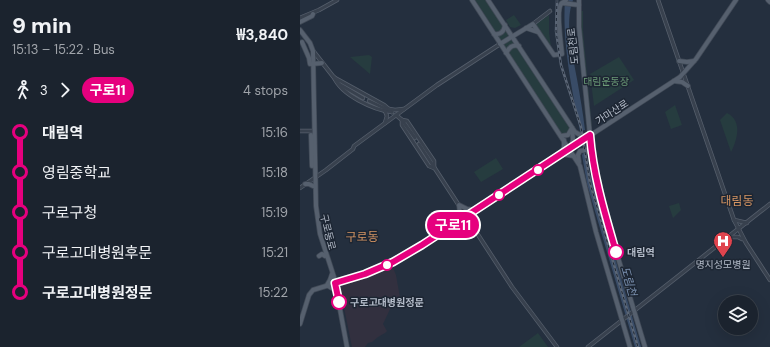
<!DOCTYPE html>
<meta charset="utf-8">
<style>
body{margin:0;font-family:"DM Sans","Noto Sans KR",sans-serif;background:#282f3a;color:#f1f3f6;height:100vh;display:flex;flex-direction:column;font-size:15px;white-space:nowrap}
*{box-sizing:border-box;margin:0}
p{font-size:13px;color:#a0a4aa}
.icon{flex:none;width:22px;height:22px;fill:none;stroke:currentColor;stroke-width:2;stroke-linecap:round;stroke-linejoin:round}
.map{position:relative;flex:1;overflow:hidden}
.details{display:flex;flex-direction:column;background:#1b232e;width:300px}
.details>*{flex:none}
.badge{padding:0 8px;border-radius:13px;font-size:14px;line-height:26px}
.controls{position:absolute;left:418px;top:295px;display:grid;gap:8px}
.controls a{display:grid;place-items:center;width:40px;height:40px;border-radius:50%;background:#1b232e;box-shadow:0 4px 16px #0002,0 0 0 1px #39404a;font-size:20px}
.map>.badge{position:absolute;translate:-50% -50%;box-shadow:0 0 0 2px #fff}
.legs{display:flex;align-items:center;gap:6px;height:44px;padding:0 12px;font-size:13px}
.legs p{margin-inline-start:auto}
.headline{display:flex;align-items:center;justify-content:space-between;height:68px;padding:0 12px}
h1{font-size:22px;font-weight:800;line-height:30px}
ul{padding:0 12px;list-style:none}
li{display:flex;align-items:center;gap:14px;height:40px;font-size:15px}
li i{display:grid;place-items:center;width:6px;height:100%;margin:0 5px;background:currentColor}
li i::after{content:'';width:10px;height:10px;margin:-5px;border:3px solid;border-radius:50%;background:#1b232e}
li p{margin-inline-start:auto}
li:first-child i{background:linear-gradient(#0000 50%,currentColor 0)}
li:last-child i{background:linear-gradient(currentColor 50%,#0000 0)}
main{display:flex;flex:1;min-height:0}
.map>svg:first-child{display:block}
.medical{fill:#32303f}
.green{fill:#263c3f}
.water{fill:#394c67}
.lines{fill:none;stroke-linecap:round;stroke-linejoin:round}
.minor-casing{stroke:#565f6c;stroke-width:4.5}
.major-casing{stroke:#414a57;stroke-width:5.5}
.minor{stroke:#38414e;stroke-width:3}
.major{stroke:#56606e;stroke-width:4}
.rail-casing{stroke:#5a6575;stroke-width:2.5}
.rail{stroke:#1d2633;stroke-width:1;stroke-dasharray:3;stroke-linecap:butt}
.line-1-casing{stroke:#fff;stroke-width:9}
.line-1{stroke:#e6007e;stroke-width:6}
.stop-1-dot{fill:#fff;stroke:#e6007e;stroke-width:2}
.labels{text-anchor:middle;dominant-baseline:central;stroke-width:3;stroke-linejoin:round;paint-order:stroke}
.street-label{font-size:10px;fill:#b4bcc9;stroke:#1d2633}
.park-label{font-size:10px;fill:#6b9a76;stroke:#1d2633}
.stop-label{font-size:10px;font-weight:bold;fill:#b4bcc9;stroke:#1d2633;text-anchor:start}
.poi-label{font-size:10px;fill:#b4bcc9;stroke:#1d2633}
.water-label{font-size:11px;font-style:italic;fill:#7c92b1;stroke:#1d2633}
.quarter-label{font-size:12px;fill:#d59563;stroke:#1d2633}
</style>
<main>
<section class="details">
<div class="headline"><div><h1>9 min</h1><p>15:13 – 15:22 · Bus</p></div><b>₩3,840</b></div>
<div class="legs"><svg class="icon" aria-label="walk" viewBox="0 0 24 24"><circle cx="13" cy="4" r="2"/><path d="M13 8l-2 6 4 7M11 14l-3 7M7 12l3-4h3l4 4"/></svg>3<svg class="icon" aria-label="forward" viewBox="0 0 24 24"><path d="M9 5l7 7-7 7"/></svg><b class="badge" style="background:#e6007e;color:#fff">구로11</b><p>4 stops</p></div>
<ul>
<li><i style="color:#e6007e"></i><b>대림역</b><p>15:16</p></li>
<li><i style="color:#e6007e"></i><span>영림중학교</span><p>15:18</p></li>
<li><i style="color:#e6007e"></i><span>구로구청</span><p>15:19</p></li>
<li><i style="color:#e6007e"></i><span>구로고대병원후문</span><p>15:21</p></li>
<li><i style="color:#e6007e"></i><b>구로고대병원정문</b><p>15:22</p></li>
</ul>
</section>
<div class="map">
<svg width="470" height="347" viewBox="0 0 470 347">
<rect width="100%" height="100%" fill="#242f3e"/>
<!-- medical -->
<path class="medical" d="M93,268L96,275L101,303L92,305L83,324L87,331L85,333L78,337L72,342L68,343L65,347H52L40,288L43,284Z"/>
<!-- green -->
<g class="green">
<path d="M175,0H186L270,128L269,131L264,134H261Z"/>
<path d="M280,11H283V30L292,128L290,129L280,34Z"/>
<path d="M214,15L221,25L215,28L210,27L206,20Z"/>
<path d="M249,15V33L251,46H250L236,24Z"/>
<path d="M69,55L72,57L70,74L50,57Z"/>
<path d="M319,57L334,80L294,106L290,74Z"/>
<path d="M375,105L382,125L371,129L365,112Z"/>
<path d="M427,113C443,121 437,140 431,152L420,120Z"/>
<path d="M196,158L203,169L181,182L174,172Z"/>
<path d="M379,203L381,210L373,218L369,206Z"/>
<path d="M238,333L248,347H219Z"/>
</g>
<!-- water -->
<g class="water">
<path d="M265,0H273C264,24 273,54 277,79C280,96 283,113 285,130L280,131C272,89 262,43 265,0Z"/>
<path d="M284,152L286,154L289,171L296,189L313,251L341,347H335L287,184L282,155Z"/>
</g>
<g class="lines">
<defs>
<g id="minor">
<path d="M358,0L434,220L446,243L470,280"/>
<path d="M0,18L19,10L37,0"/>
<path d="M233,24L250,11"/>
<path d="M14,52L39,84L63,98"/>
<path d="M34,77C41,95 74,110 92,112"/>
<path d="M35,78L84,105L92,112"/>
<path d="M69,101L86,109"/>
<path d="M89,109L95,110L104,109"/>
<path d="M96,115L102,120L115,138"/>
<path d="M102,120L107,121L134,161V168L129,166L102,125Z"/>
<path d="M85,123L87,116L85,111"/>
<path d="M0,131H14"/>
<path d="M119,144L212,287L257,347"/>
<path d="M0,188L26,170L53,149L54,146L137,85L200,44"/>
<path d="M434,220L447,223"/>
<path d="M431,237H438L442,239"/>
<path d="M288,347L470,204"/>
</g>
<g id="major">
<path d="M172,0L280,166L296,232L330,347"/>
<path d="M188,0L275,132L282,136L290,135"/>
<path d="M279,0V27L292,155L299,189L313,241L345,347"/>
<path d="M468,0L470,2"/>
<path d="M262,3L279,5"/>
<path d="M0,22L12,16L13,14"/>
<path d="M226,28L238,32"/>
<path d="M0,30L10,43L13,51L16,206L20,234L34,277L47,347"/>
<path d="M194,34C200,35 204,32 205,25"/>
<path d="M2,42L9,58L10,64"/>
<path d="M200,44L233,24L254,55L262,54C261,44 256,11 261,4C262,3 265,1 266,0"/>
<path d="M206,53C209,48 212,44 219,46"/>
<path d="M379,61L387,62L394,61"/>
<path d="M12,64L22,63"/>
<path d="M374,81L382,82L388,86"/>
<path d="M11,135L12,166"/>
<path d="M261,136L268,135L272,128"/>
<path d="M264,140V147L261,154L274,156"/>
<path d="M270,149L273,140L272,128"/>
<path d="M279,162L278,155L280,151L286,150L292,154"/>
<path d="M5,184H9L13,186"/>
<path d="M159,205L167,209L176,210L173,217L172,225L157,222L160,213Z"/>
<path d="M19,256L22,254L25,256"/>
<path d="M32,274L30,280L27,285L36,291"/>
<path d="M0,324L9,295L13,290L65,274L88,265L122,245L380,77L396,59L436,0"/>
</g>
</defs>
<!-- minor casing -->
<use href="#minor" class="minor-casing"/>
<!-- major casing -->
<use href="#major" class="major-casing"/>
<!-- minor -->
<use href="#minor" class="minor"/>
<!-- major -->
<use href="#major" class="major"/>
<defs>
<path id="rail" d="M257,0L256,31L261,65L281,127L290,183L338,347"/>
</defs>
<!-- rail casing -->
<use href="#rail" class="rail-casing"/>
<!-- rail -->
<use href="#rail" class="rail"/>
</g>
<g class="lines">
<defs>
<path id="line-1" d="M39,302L35,283L65,274L93,262L122,245L290,135C293,175 305,214 316,252"/>
</defs>
<!-- line-1 casing -->
<use href="#line-1" class="line-1-casing"/>
<!-- line-1 -->
<use href="#line-1" class="line-1"/>
</g>
<!-- icons -->
<defs>
<symbol id="hospital-pin" viewBox="-11 -11 22 30"><path d="M0 17L-7.5 6A9.5 9.5 0 1 1 7.5 6Z" fill="#e0444e" stroke="#1d2633"/><path d="M-5-5h3v3.5h4V-5h3V5h-3V1.5h-4V5h-3Z" fill="#fff"/></symbol>
</defs>
<g fill-rule="evenodd">
<use href="#hospital-pin" x="412" y="230" width="22" height="30"/>
</g>
<!-- markers -->
<g class="stop-1-dot">
<circle cx="238" cy="170" r="5"/>
<circle cx="199" cy="195" r="5"/>
<circle cx="316" cy="252" r="7"/>
<circle cx="87" cy="265" r="5"/>
<circle cx="39" cy="302" r="7"/>
</g>
<g class="labels">
<!-- street labels -->
<g class="street-label">
<text transform="translate(273 46) rotate(-96)">도림천로</text>
<text transform="translate(312 112) rotate(-33)">가마산로</text>
<text transform="translate(28 232) rotate(76)">구로동로</text>
</g>
<!-- park labels -->
<g class="park-label">
<text x="306" y="81">대림운동장</text>
</g>
<!-- stop labels -->
<g class="stop-label">
<text x="327" y="252">대림역</text>
<text x="50" y="302">구로고대병원정문</text>
</g>
<!-- poi labels -->
<g class="poi-label">
<text x="423" y="264">명지성모병원</text>
</g>
<!-- water labels -->
<g class="water-label">
<text transform="translate(329 281) rotate(74)">도림천</text>
</g>
<!-- quarter labels -->
<g class="quarter-label">
<text x="437" y="201">대림동</text>
<text x="62" y="237">구로동</text>
</g>
</g>
</svg>
<div class="controls">
<a><svg class="icon" aria-label="layers" viewBox="0 0 24 24"><path d="M12 4l9 5-9 5-9-5zM3 14l9 5 9-5"/></svg></a>
</div>
<b class="badge" style="left:153px;top:225px;background:#e6007e;color:#fff">구로11</b>
</div>
</main>
